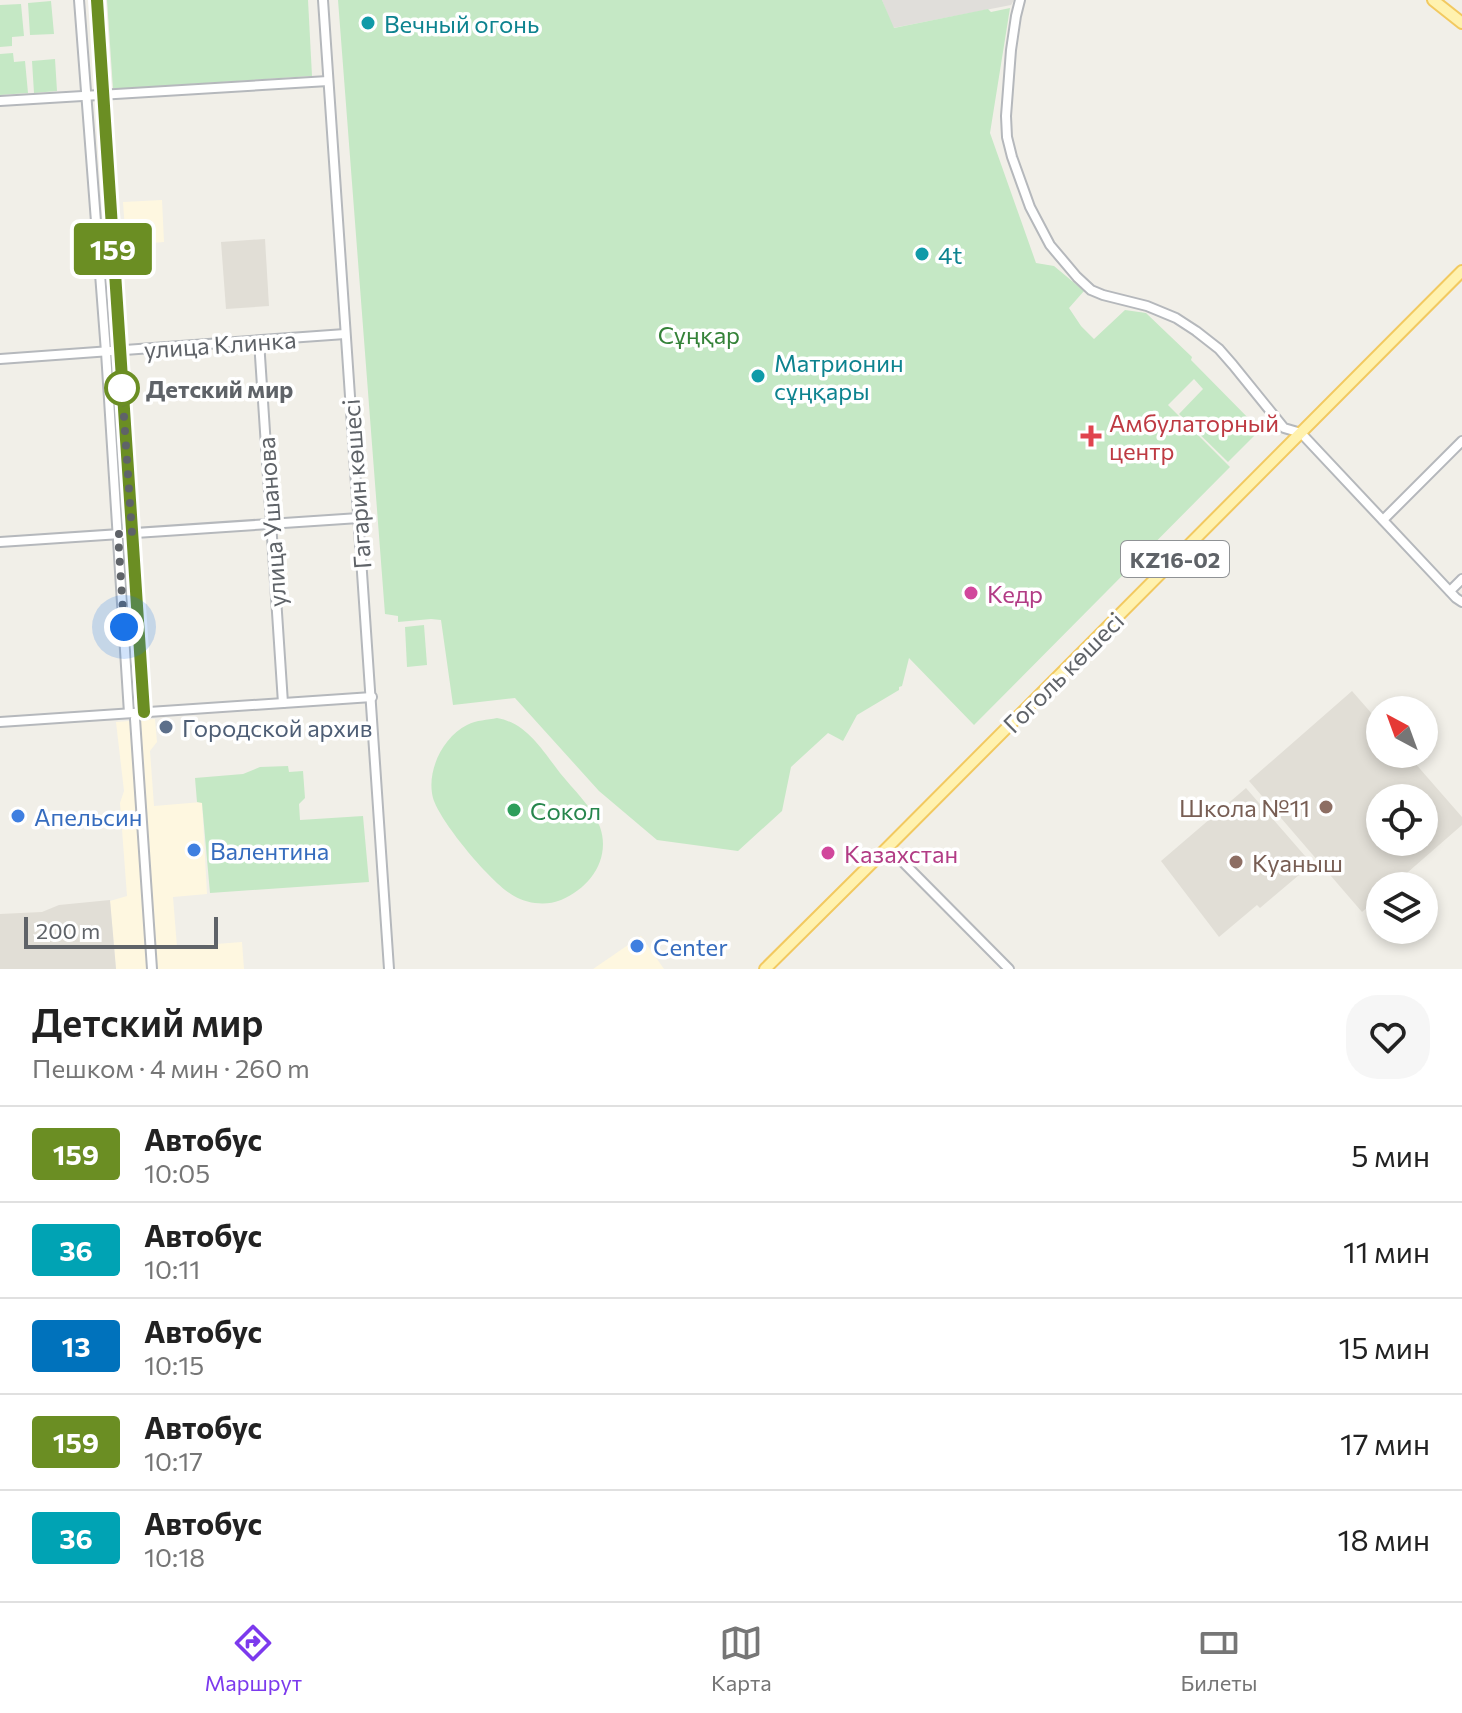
<!DOCTYPE html>
<html lang="ru">
<meta charset="utf-8">
<style>
body{margin:0;font-family:Commissioner,sans-serif;background:#f6f6f6;color:#222;height:100vh;display:flex;flex-direction:column;font-size:30px;white-space:nowrap}
*{box-sizing:border-box;margin:0}
p{font-size:26px;color:#767676}
.icon{flex:none;width:44px;height:44px;fill:none;stroke:currentColor;stroke-width:2;stroke-linecap:round;stroke-linejoin:round}
.map{position:relative;height:969px;overflow:hidden}
.panel{display:flex;flex-direction:column;background:#fff;flex:1}
.panel>*{flex:none}
.badge{padding:0 16px;border-radius:6px;font-size:28px;line-height:52px}
.needle{width:52px;rotate:319deg}
.controls{position:absolute;left:1366px;top:696px;display:grid;gap:16px}
.controls a{display:grid;place-items:center;width:72px;height:72px;border-radius:50%;background:#fff;box-shadow:0 4px 12px #0003;font-size:40px}
.scale{position:absolute;left:24px;bottom:20px;width:194px;box-sizing:border-box;padding-left:8px;border:4px solid #5f6368;border-top:0;font-size:22px;line-height:28px;white-space:nowrap;color:#5f6368;-webkit-text-stroke:6px #fff;paint-order:stroke}
.you{position:absolute;width:40px;height:40px;margin:-20px;border:6px solid #fff;border-radius:50%;background:#1a73e8;box-shadow:0 0 0 12px #1a73e833}
.map>.badge{position:absolute;translate:-50% -50%;box-shadow:0 0 0 4px #fff}
.round{display:grid;place-items:center;flex:none;width:84px;height:84px;border-radius:32px;background:#f6f6f6}
.summary{display:flex;align-items:center;justify-content:space-between;height:136px;padding:0 32px}
h1{font-size:38px;font-weight:600;line-height:60px}
ul{padding:0;list-style:none}
li{display:flex;align-items:center;gap:24px;height:96px;padding:0 32px;border-top:2px solid #e0e0e0}
li div{flex:1}
li b{display:block;font-size:30px}
li em{font-style:normal}
li .badge{min-width:88px;font-weight:700;text-align:center}
.menu{display:flex;justify-content:space-around;align-items:center;height:112px;border-top:2px solid #e0e0e0;background:#fff;font-size:22px;color:#767676}
.menu a{display:grid;justify-items:center;gap:4px}
.menu .on{color:#7c3aed}
.map>svg:first-child{display:block}
.commercial{fill:#fef7e0}
.industrial{fill:#e0deda}
.education{fill:#e1ded6;fill-rule:evenodd}
.green{fill:#c5e8c5}
.lines{fill:none;stroke-linecap:round;stroke-linejoin:round}
.minor-casing{stroke:#b5b8bc;stroke-width:12}
.major-casing{stroke:#f2c960;stroke-width:14}
.minor{stroke:#fff;stroke-width:8}
.major{stroke:#fff2af;stroke-width:10}
.line-casing{stroke:#fff;stroke-width:18}
.line{stroke:#6b8e23;stroke-width:12}
.walk{stroke:#5f6368;stroke-width:8;stroke-dasharray:0 14.4}
.culture-dot{fill:#0f9aa8;stroke:#fff;stroke-width:3}
.stop-dot{fill:#fff;stroke:#6b8e23;stroke-width:4}
.health-dot{fill:#e0444e;stroke:#fff;stroke-width:3}
.hotel-dot{fill:#d1479c;stroke:#fff;stroke-width:3}
.service-dot{fill:#5c6f8a;stroke:#fff;stroke-width:3}
.education-dot{fill:#8d6e63;stroke:#fff;stroke-width:3}
.leisure-dot{fill:#2e9e5b;stroke:#fff;stroke-width:3}
.shop-dot{fill:#3f7fe0;stroke:#fff;stroke-width:3}
.labels{text-anchor:middle;dominant-baseline:central;stroke-width:7;stroke-linejoin:round;paint-order:stroke}
.shield{fill:#fff;stroke:#8f9295;stroke-width:2}
.shield-label{font-size:22px;font-weight:bold;fill:#5f6368}
.culture-label{font-size:24px;fill:#0d838f;stroke:#fff;text-anchor:start}
.park-label{font-size:24px;fill:#348238;stroke:#fff}
.street-label{font-size:24px;fill:#5f6368;stroke:#fff}
.stop-label{font-size:24px;font-weight:bold;fill:#5f6368;stroke:#fff;text-anchor:start}
.health-label{font-size:24px;fill:#be3a42;stroke:#fff;text-anchor:start}
.hotel-label{font-size:24px;fill:#b23c85;stroke:#fff;text-anchor:start}
.service-label{font-size:24px;fill:#4e5e75;stroke:#fff;text-anchor:start}
.education-label{font-size:24px;fill:#785e54;stroke:#fff;text-anchor:end}
.leisure-label{font-size:24px;fill:#27864d;stroke:#fff;text-anchor:start}
.shop-label{font-size:24px;fill:#366cbe;stroke:#fff;text-anchor:start}
</style>
<div class="map">
<svg width="1462" height="969" viewBox="0 0 1462 969">
<rect width="100%" height="100%" fill="#f1efe8"/>
<!-- commercial -->
<g class="commercial">
<path d="M162,200L164,242L126,245L123,202Z"/>
<path d="M155,719L157,742L150,751L154,806L202,802L207,894L173,897L177,947L242,942L244,969H116L110,901L127,896L120,803L124,791L116,722Z"/>
<path d="M641,936L664,969H593L612,956Z"/>
</g>
<!-- industrial -->
<path class="industrial" d="M882,0H1014L1011,5L893,28Z"/>
<!-- education -->
<g class="education">
<path d="M265,239L269,306L226,309L221,242Z"/>
<path d="M1352,691L1380,723V754H1407L1462,817V825L1392,886H1380V896L1362,912L1249,781ZM1424,798V842H1380V798Z"/>
<path d="M1246,788L1312,864L1260,908L1257,905L1219,937L1161,861Z"/>
<path d="M110,900L116,969H0V914L42,912L59,905Z"/>
</g>
<!-- green -->
<g class="green">
<path d="M107,0H308L312,76L113,89Z"/>
<path d="M338,0H882L894,28L988,9L991,12L1010,8L990,133L1036,263L1054,266L1084,291L1069,308L1081,326L1094,339L1125,310L1146,313L1192,357L1191,360L1260,430L1228,462L1179,414L1203,389L1194,379L1168,405L1230,467L974,725L909,658L902,686L899,687V690L857,715L843,741L828,733L791,767L782,811L738,851L657,840L599,791L515,698L453,705L441,620L431,619L398,622V616L385,614Z"/>
<path d="M51,1L54,34L30,35L28,3Z"/>
<path d="M21,4L24,36L12,37V46L0,47V5Z"/>
<path d="M13,53L14,62L25,61L28,93L0,95V54Z"/>
<path d="M55,59L57,91L34,93L32,61Z"/>
<path d="M424,625L427,665L407,667L405,627Z"/>
<path d="M497,718C527,723 543,751 560,773C573,789 592,807 600,827C611,859 590,888 561,900C546,906 528,904 514,896C492,884 440,822 433,798C426,771 443,737 467,725C477,720 487,720 497,718Z"/>
<path d="M288,766L289,772L303,771L305,798L299,804L300,820L363,816L369,882L210,893L202,803L197,802L195,778L243,774L260,767Z"/>
</g>
<g class="lines">
<defs>
<g id="minor">
<path d="M79,0L106,352L129,713"/>
<path d="M97,0L144,712"/>
<path d="M323,0L389,969"/>
<path d="M1020,0L1016,16L1011,50L1006,116L1007,137L1012,157L1030,207L1050,245L1077,277L1091,290L1103,295L1147,306L1176,318L1196,331L1219,349L1233,365L1284,428L1301,433L1456,598L1462,602"/>
<path d="M0,101L328,81"/>
<path d="M259,341L283,703"/>
<path d="M0,359L345,334"/>
<path d="M1383,520L1462,441"/>
<path d="M0,542L359,518"/>
<path d="M1450,591L1462,579"/>
<path d="M135,719L152,969"/>
<path d="M0,722L372,697"/>
<path d="M888,847L1009,969"/>
</g>
<g id="major">
<path d="M1433,0L1462,23"/>
<path d="M765,969L888,847L1462,271"/>
</g>
</defs>
<!-- minor casing -->
<use href="#minor" class="minor-casing"/>
<!-- major casing -->
<use href="#major" class="major-casing"/>
<!-- minor -->
<use href="#minor" class="minor"/>
<!-- major -->
<use href="#major" class="major"/>
</g>
<g class="lines">
<defs>
<path id="line" d="M97,0L144,712"/>
</defs>
<!-- line casing -->
<use href="#line" class="line-casing"/>
<!-- line -->
<use href="#line" class="line"/>
<!-- walk -->
<path class="walk" d="M122,388L132,533L118,534L124,627"/>
</g>
<!-- markers -->
<g class="culture-dot">
<circle cx="368" cy="23" r="8"/>
<circle cx="922" cy="254" r="8"/>
<circle cx="758" cy="376" r="8"/>
</g>
<circle class="stop-dot" cx="122" cy="388" r="16"/>
<path class="health-dot" d="M1087 424h8v8h8v8h-8v8h-8v-8h-8v-8h8z"/>
<g class="hotel-dot">
<circle cx="971" cy="593" r="8"/>
<circle cx="828" cy="853" r="8"/>
</g>
<circle class="service-dot" cx="166" cy="727" r="8"/>
<g class="education-dot">
<circle cx="1326" cy="807" r="8"/>
<circle cx="1236" cy="862" r="8"/>
</g>
<circle class="leisure-dot" cx="514" cy="810" r="8"/>
<g class="shop-dot">
<circle cx="18" cy="816" r="8"/>
<circle cx="194" cy="850" r="8"/>
<circle cx="637" cy="946" r="8"/>
</g>
<g class="labels">
<!-- shield labels -->
<rect class="shield" x="1121" y="541" width="108" height="36" rx="6"/>
<g class="shield-label">
<text x="1175" y="559">KZ16-02</text>
</g>
<!-- culture labels -->
<g class="culture-label">
<text x="384" y="23">Вечный огонь</text>
<text x="938" y="254">4t</text>
<text x="774" y="362">Матрионин<tspan x="774" dy="28">сұңқары</tspan></text>
</g>
<!-- park labels -->
<g class="park-label">
<text x="699" y="334">Сұңқар</text>
</g>
<!-- street labels -->
<g class="street-label">
<text transform="translate(220 344) rotate(-4)">улица Клинка</text>
<text transform="translate(356 484) rotate(-94)">Гагарин көшесі</text>
<text transform="translate(271 522) rotate(-94)">улица Ушанова</text>
<text transform="translate(1063 672) rotate(-45)">Гоголь көшесі</text>
</g>
<!-- stop labels -->
<g class="stop-label">
<text x="146" y="388">Детский мир</text>
</g>
<!-- health labels -->
<g class="health-label">
<text x="1109" y="422">Амбулаторный<tspan x="1109" dy="28">центр</tspan></text>
</g>
<!-- hotel labels -->
<g class="hotel-label">
<text x="987" y="593">Кедр</text>
<text x="844" y="853">Казахстан</text>
</g>
<!-- service labels -->
<g class="service-label">
<text x="182" y="727">Городской архив</text>
</g>
<!-- education labels -->
<g class="education-label">
<text x="1310" y="807">Школа №11</text>
<text x="1252" y="862" text-anchor="start">Куаныш</text>
</g>
<!-- leisure labels -->
<g class="leisure-label">
<text x="530" y="810">Сокол</text>
</g>
<!-- shop labels -->
<g class="shop-label">
<text x="34" y="816">Апельсин</text>
<text x="210" y="850">Валентина</text>
<text x="653" y="946">Center</text>
</g>
</g>
</svg>
<div class="controls">
<a><svg class="needle" viewBox="-14 -14 28 28"><path d="M0-13l5 13h-10z" fill="#e53935"/><path d="M0 13l5-13h-10z" fill="#767676"/></svg></a>
<a><svg class="icon" aria-label="locate" viewBox="0 0 24 24"><circle cx="12" cy="12" r="6"/><path d="M12 2v4M12 18v4M2 12h4M18 12h4"/></svg></a>
<a><svg class="icon" aria-label="layers" viewBox="0 0 24 24"><path d="M12 4l9 5-9 5-9-5zM3 14l9 5 9-5"/></svg></a>
</div>
<div class="scale">200 m</div>
<div class="you" style="left:124px;top:627px"></div>
<b class="badge" style="left:113px;top:249px;background:#6b8e23;color:#fff">159</b>
</div>
<section class="panel">
<div class="summary"><div><h1>Детский мир</h1><p>Пешком · 4 мин · 260 m</p></div><a class="round"><svg class="icon" aria-label="heart" viewBox="0 0 24 24"><path d="M12 20l-8-8c-3-5 5-10 8-4 3-6 11-1 8 4z"/></svg></a></div>
<ul>
<li><span class="badge" style="background:#6b8e23;color:#fff">159</span><div><b>Автобус</b><p>10:05</p></div><em>5 мин</em></li>
<li><span class="badge" style="background:#00a3b4;color:#fff">36</span><div><b>Автобус</b><p>10:11</p></div><em>11 мин</em></li>
<li><span class="badge" style="background:#0072bc;color:#fff">13</span><div><b>Автобус</b><p>10:15</p></div><em>15 мин</em></li>
<li><span class="badge" style="background:#6b8e23;color:#fff">159</span><div><b>Автобус</b><p>10:17</p></div><em>17 мин</em></li>
<li><span class="badge" style="background:#00a3b4;color:#fff">36</span><div><b>Автобус</b><p>10:18</p></div><em>18 мин</em></li>
</ul>
</section>
<nav class="menu">
<a class="on"><svg class="icon" aria-label="directions" viewBox="0 0 24 24"><path d="M12 3l9 9-9 9-9-9zM9 14v-3h6M13 9l2 2-2 2"/></svg>Маршрут</a>
<a><svg class="icon" aria-label="map" viewBox="0 0 24 24"><path d="M3 6l6-2 6 2 6-2v14l-6 2-6-2-6 2zM9 4v14M15 6v14"/></svg>Карта</a>
<a><svg class="icon" aria-label="tickets" viewBox="0 0 24 24"><path d="M3 7h18v10H3zM15 7v10"/></svg>Билеты</a>
</nav>
